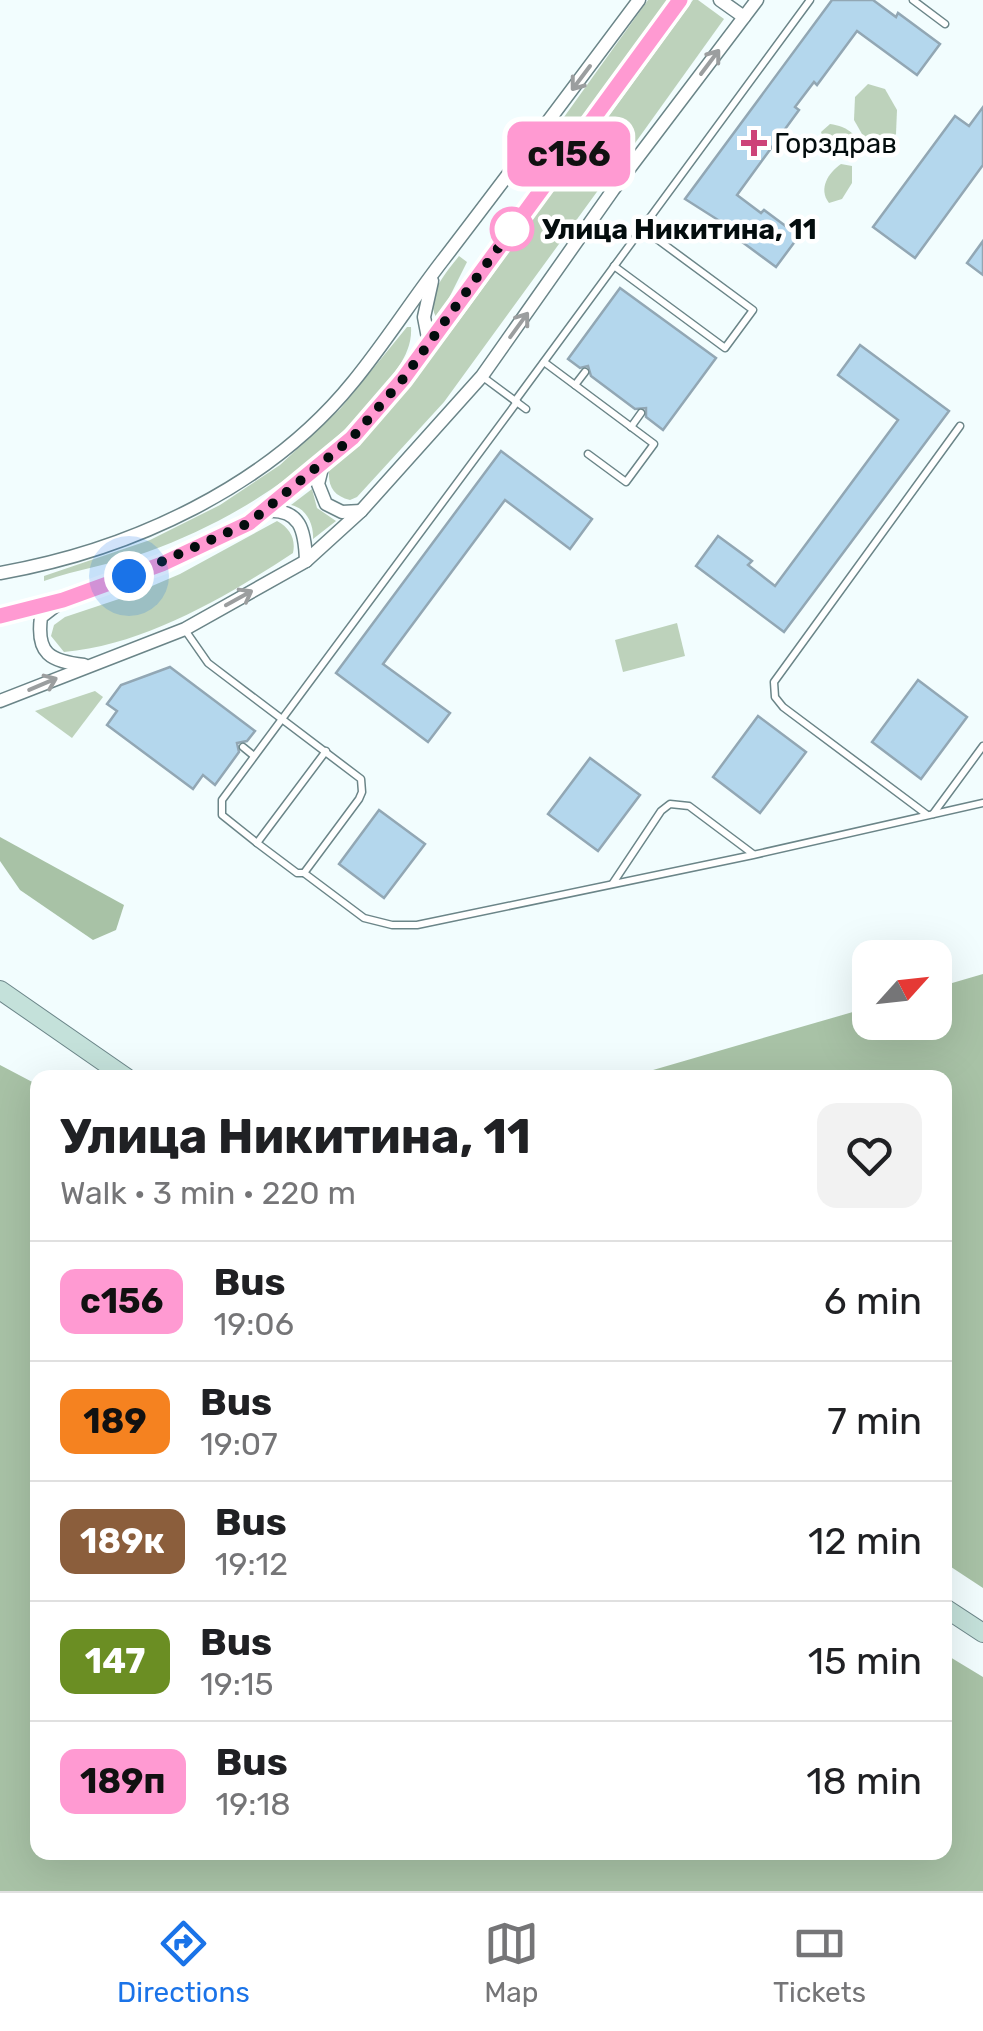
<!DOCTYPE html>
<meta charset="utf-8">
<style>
body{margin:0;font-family:Rubik,sans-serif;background:#f2f2f2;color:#202124;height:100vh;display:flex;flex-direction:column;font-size:38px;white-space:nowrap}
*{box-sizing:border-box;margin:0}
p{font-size:32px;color:#757577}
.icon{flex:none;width:55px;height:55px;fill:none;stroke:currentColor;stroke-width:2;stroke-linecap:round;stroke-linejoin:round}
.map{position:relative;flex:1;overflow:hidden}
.sheet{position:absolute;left:30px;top:1070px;width:922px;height:790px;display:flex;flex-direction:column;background:#fff;border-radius:20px;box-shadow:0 10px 40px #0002}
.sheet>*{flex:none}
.badge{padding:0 20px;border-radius:15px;font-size:35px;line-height:65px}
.needle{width:65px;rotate:63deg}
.controls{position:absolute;left:852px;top:940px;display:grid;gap:20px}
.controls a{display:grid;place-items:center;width:100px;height:100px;border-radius:20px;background:#fff;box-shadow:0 10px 40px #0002;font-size:50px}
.you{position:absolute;width:50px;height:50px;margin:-25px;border:8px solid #fff;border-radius:50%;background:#1a73e8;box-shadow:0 0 0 15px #1a73e833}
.map>.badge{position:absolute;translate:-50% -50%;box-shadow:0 0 0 5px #fff}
.round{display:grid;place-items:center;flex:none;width:105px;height:105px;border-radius:20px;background:#f2f2f2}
.head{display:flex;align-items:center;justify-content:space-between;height:170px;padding:0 30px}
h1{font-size:48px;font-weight:700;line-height:75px}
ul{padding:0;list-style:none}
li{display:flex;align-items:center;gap:30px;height:120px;padding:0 30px;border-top:2px solid #e0e0e0}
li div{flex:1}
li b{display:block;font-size:38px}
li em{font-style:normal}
li .badge{min-width:110px;font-weight:700;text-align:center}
.menu{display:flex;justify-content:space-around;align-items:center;height:140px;border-top:2px solid #e0e0e0;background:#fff;font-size:28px;color:#757577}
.menu a{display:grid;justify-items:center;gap:5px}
.menu .selected{color:#1a73e8}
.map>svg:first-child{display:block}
.green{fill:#bdd2bb}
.forest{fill:#a8c2a6}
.building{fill:#b4d7ed;stroke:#92a7b4;stroke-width:2.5}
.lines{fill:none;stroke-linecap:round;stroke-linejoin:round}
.lane-casing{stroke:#6b8588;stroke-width:9}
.street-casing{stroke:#6b8588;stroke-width:15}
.secondary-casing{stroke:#6b8588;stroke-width:20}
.lane{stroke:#fff;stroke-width:6}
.street{stroke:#fff;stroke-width:12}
.secondary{stroke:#c4e1da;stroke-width:18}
.oneway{stroke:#9b9e9f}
.line-casing{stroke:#fff;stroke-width:22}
.line{stroke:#ff9ad2;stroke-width:15}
.walk{stroke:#040d0e;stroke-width:10;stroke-dasharray:0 18}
.poi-dot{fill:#cd4379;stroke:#fff;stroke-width:4}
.stop-dot{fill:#fff;stroke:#ff9ad2;stroke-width:5}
.labels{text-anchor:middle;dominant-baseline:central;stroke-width:9;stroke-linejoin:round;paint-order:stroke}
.poi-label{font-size:28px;fill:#040d0e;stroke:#fff;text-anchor:start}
.stop-label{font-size:28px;font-weight:bold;fill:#040d0e;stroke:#fff;text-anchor:start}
</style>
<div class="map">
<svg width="983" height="1891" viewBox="0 0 983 1891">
<rect width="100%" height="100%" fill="#f2fdfe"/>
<!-- green -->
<g class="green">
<path d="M648,0H668L567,140L554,131Z"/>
<path d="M693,0H698L724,19L610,178L580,156Z"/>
<path d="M868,84L885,89L897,110L896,134L883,147L866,141L854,120L855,97Z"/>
<path d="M830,124C847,126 862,136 858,154L844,158L827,148L821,132Z"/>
<path d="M841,164L852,166V183L842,199L829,203C818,189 828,173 841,164Z"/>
<path d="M569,168L599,189L444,402L357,497L350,500C334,496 328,487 329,471C423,383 493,271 569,168Z"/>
<path d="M459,256L467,262L442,312L436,317C425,295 446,273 459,256Z"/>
<path d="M407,327H411C413,356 390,378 373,399C314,469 233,521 147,552C114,564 78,569 44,581V576L150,540L220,505L280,465L340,409Z"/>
<path d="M312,489L317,508L336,521L313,539C314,524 306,508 291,505Z"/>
<path d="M277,521C290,528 296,539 293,553C226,597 145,645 64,652L51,636L54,625L65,617L131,595L180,574Z"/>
<path d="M677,623L685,656L623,672L615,640Z"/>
<path d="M95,691L103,697L72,738L35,711Z"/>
</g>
<!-- forest -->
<g class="forest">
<path d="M0,837L124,905L116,930L93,940L20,890L0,861Z"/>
<path d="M983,974V1588L945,1563V1078L629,1077L870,1007V1022H935V988Z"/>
<path d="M0,1065L38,1085V1852H945V1654L983,1677V1891H0Z"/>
</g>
<!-- building -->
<g class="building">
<path d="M832,0H873L896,17L898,13L940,44L917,75L857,31L817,85L814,82L795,107L799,110L737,195L761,213L764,210L799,236L776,267L734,236L737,232L685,199Z"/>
<path d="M983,107V165L915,258L873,227L955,116L969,126Z"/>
<path d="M983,241V275L967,263Z"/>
<path d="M620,288L716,358L663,430L646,417V408L635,409L591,376L588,366L580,368L568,359Z"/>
<path d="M860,345L949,411L784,632L696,566L718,536L752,561L748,565L775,586L898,420L838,375Z"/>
<path d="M501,451L592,519L570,549L505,500L383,664L450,713L428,742L336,673Z"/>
<path d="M170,667L255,731L247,741L237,743L239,752L215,785L203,775L193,789L107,725L117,711L107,704L121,685Z"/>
<path d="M918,680L967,717L921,779L872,742Z"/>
<path d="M758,716L806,752L760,813L713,777Z"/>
<path d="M590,758L640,795L598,851L548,814Z"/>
<path d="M379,810L425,844L384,898L339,864Z"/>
</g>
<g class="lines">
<defs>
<g id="lane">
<path d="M913,0L945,24"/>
<path d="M614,266L725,348L753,310L642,228"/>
<path d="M544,362L654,444L626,482L588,454"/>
<path d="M483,377L526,409"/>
<path d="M575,385L585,372"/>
<path d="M515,401L810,0"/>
<path d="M631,427L641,413"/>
<path d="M185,630L208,663L361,779L362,792L359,799L304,873L364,918L392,925H417L753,855L983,803"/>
<path d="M243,747L254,756"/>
<path d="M926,814L783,707L775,697L774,682L960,426"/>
<path d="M933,814L983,746"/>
<path d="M257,843L222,815V800L517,402"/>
<path d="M304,873H297L257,843L326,751"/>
<path d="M613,883L661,811L670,804L689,806L753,854"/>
</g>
<g id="street">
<path d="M720,0L744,17"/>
<path d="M429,343L424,317L432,281"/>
<path d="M323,464L318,484L326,504L342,512L361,511"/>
<path d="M265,511C301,508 305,531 306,561"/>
<path d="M0,573C131,550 268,487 353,382C385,343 412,300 443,260C509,174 574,87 639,0"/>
<path d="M0,616L56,602"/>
<path d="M84,665C50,661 36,654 41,617L63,600L162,564L249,523L352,438L403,379L680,0"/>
<path d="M0,701L185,629L306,561L361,511L482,376L613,190L757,0"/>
</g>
<g id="secondary">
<path d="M0,990L127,1078"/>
<path d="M945,1608L983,1633"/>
</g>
</defs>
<!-- lane casing -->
<use href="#lane" class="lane-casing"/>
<!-- street casing -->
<use href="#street" class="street-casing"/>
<!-- secondary casing -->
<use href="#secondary" class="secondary-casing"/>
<!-- lane -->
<use href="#lane" class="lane"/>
<!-- street -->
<use href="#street" class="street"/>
<!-- secondary -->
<use href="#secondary" class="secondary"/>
</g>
<!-- one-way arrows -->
<defs><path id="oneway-shaft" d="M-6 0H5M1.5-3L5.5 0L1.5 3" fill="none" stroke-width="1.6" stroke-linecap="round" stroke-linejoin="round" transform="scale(2.5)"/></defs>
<g class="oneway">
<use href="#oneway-shaft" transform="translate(710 62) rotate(-53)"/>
<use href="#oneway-shaft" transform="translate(581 78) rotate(127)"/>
<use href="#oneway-shaft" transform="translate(519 325) rotate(-54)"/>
<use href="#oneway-shaft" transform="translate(239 598) rotate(-29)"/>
<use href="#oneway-shaft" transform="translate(43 684) rotate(-23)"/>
</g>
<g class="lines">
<defs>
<path id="line" d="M0,616L63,600L162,564L249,523L352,438L403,379L680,0"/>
</defs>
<!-- line casing -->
<use href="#line" class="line-casing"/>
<!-- line -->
<use href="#line" class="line"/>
<!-- walk -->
<path class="walk" d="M129,576L249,523L352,438L403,379L512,229"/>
</g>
<!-- markers -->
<path class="poi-dot" d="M749 128h10v10h10v10h-10v10h-10v-10h-10v-10h10z"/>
<circle class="stop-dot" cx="512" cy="229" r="20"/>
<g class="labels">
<!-- poi labels -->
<g class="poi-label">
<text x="774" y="143">Горздрав</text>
</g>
<!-- stop labels -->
<g class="stop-label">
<text x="542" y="229">Улица Никитина, 11</text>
</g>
</g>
</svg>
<div class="controls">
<a><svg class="needle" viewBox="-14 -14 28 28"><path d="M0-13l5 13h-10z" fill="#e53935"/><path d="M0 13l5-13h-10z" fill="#757577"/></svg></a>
</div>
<div class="you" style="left:129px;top:576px"></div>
<b class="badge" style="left:569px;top:154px;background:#ff9ad2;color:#111">с156</b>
<section class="sheet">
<div class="head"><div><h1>Улица Никитина, 11</h1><p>Walk · 3 min · 220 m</p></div><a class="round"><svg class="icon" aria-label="heart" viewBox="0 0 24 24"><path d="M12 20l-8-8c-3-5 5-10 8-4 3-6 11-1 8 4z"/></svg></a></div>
<ul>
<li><span class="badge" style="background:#ff9ad2;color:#111">с156</span><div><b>Bus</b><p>19:06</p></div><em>6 min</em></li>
<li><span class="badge" style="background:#f58220;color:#111">189</span><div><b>Bus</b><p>19:07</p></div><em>7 min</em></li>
<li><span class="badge" style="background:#8b5e3c;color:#fff">189к</span><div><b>Bus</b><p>19:12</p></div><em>12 min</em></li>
<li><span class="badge" style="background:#6b8e23;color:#fff">147</span><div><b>Bus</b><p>19:15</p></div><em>15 min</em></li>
<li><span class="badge" style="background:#ff9ad2;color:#111">189п</span><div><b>Bus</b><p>19:18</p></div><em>18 min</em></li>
</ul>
</section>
</div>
<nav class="menu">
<a class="selected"><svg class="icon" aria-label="directions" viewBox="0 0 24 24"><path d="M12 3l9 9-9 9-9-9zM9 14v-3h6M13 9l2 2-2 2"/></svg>Directions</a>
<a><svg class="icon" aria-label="map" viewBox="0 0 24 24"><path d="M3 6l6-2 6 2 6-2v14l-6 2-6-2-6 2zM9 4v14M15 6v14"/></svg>Map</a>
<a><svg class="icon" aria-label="tickets" viewBox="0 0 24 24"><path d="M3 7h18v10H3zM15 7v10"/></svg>Tickets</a>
</nav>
